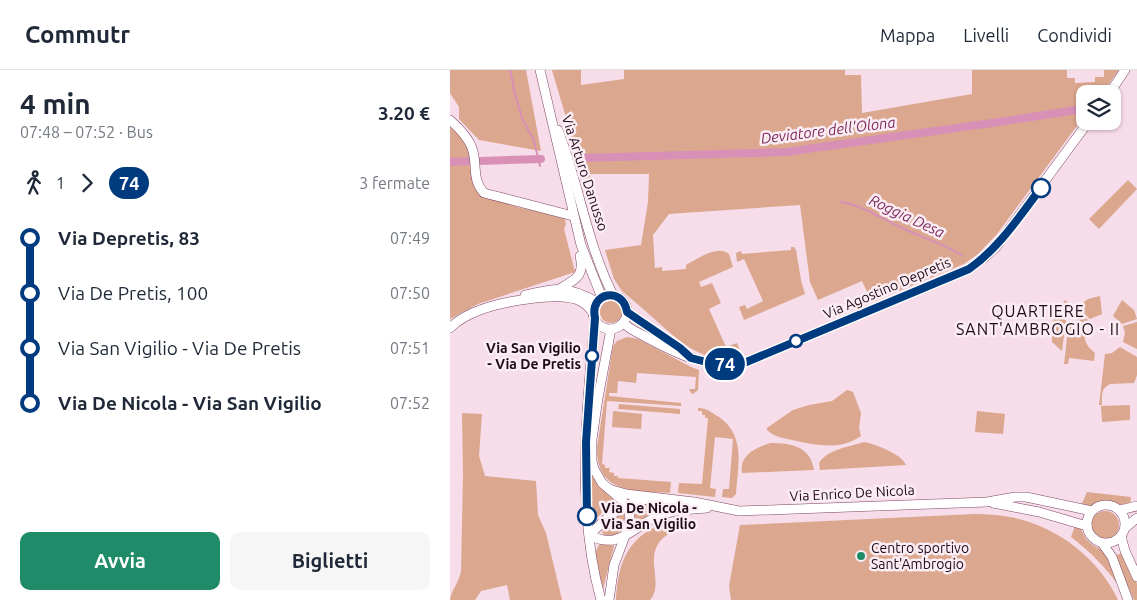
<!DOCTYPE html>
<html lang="it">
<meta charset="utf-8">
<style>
body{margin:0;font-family:Ubuntu,sans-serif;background:#f6f6f7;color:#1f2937;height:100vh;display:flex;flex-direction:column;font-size:19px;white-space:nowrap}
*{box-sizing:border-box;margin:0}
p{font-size:16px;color:#747a83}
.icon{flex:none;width:28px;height:28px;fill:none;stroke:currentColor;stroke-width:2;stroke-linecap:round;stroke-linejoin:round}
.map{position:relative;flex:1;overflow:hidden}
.sheet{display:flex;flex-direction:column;background:#fff;width:450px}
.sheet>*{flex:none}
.badge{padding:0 10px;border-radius:16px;font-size:18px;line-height:32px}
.controls{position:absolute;left:626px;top:15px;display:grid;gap:10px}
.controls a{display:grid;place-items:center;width:45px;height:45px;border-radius:10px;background:#fff;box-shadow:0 1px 4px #0004;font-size:25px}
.map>.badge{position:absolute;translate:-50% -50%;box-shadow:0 0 0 2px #fff}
.legs{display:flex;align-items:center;gap:8px;height:55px;padding:0 20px;font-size:16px}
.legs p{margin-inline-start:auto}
.summary{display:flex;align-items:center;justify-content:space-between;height:85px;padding:0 20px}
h1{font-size:28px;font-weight:700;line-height:38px}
.cta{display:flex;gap:10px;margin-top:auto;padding:10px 20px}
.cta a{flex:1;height:58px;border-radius:10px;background:#1f8b69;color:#fff;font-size:20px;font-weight:700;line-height:58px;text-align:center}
.cta a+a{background:#f6f6f7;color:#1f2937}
ul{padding:0 20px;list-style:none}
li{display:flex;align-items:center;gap:18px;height:55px;font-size:19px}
li i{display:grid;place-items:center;width:8px;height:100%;margin:0 6px;background:currentColor}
li i::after{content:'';width:12px;height:12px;margin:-6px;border:4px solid;border-radius:50%;background:#fff}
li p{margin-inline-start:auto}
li:first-child i{background:linear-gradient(#0000 50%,currentColor 0)}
li:last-child i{background:linear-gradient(currentColor 50%,#0000 0)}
header{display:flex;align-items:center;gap:30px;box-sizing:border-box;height:70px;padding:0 25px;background:#fff;border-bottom:1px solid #e0e1e3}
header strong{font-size:24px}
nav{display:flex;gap:28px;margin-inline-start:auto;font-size:18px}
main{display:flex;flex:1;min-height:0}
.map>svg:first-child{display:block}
.green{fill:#dba78e}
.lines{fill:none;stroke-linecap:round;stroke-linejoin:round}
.stream{stroke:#d990b7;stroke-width:2}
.canal{stroke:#d990b7;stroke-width:8}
.street-casing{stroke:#7e4765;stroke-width:10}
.street{stroke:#fff;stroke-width:9}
.line-1-casing{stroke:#fff;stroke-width:11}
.line-1{stroke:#003b80;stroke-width:8}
.stop-1-dot{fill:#fff;stroke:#003b80;stroke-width:2.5}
.poi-dot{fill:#1f8b69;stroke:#fbedf4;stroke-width:2}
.labels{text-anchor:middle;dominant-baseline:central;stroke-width:5;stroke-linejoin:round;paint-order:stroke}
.street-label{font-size:14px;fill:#200a16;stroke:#fbedf4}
.stop-label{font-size:14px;font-weight:bold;fill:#200a16;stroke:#fbedf4;text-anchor:end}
.poi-label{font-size:14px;fill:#200a16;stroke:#fbedf4;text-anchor:start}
.water-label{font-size:15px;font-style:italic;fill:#7e2a5d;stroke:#fbedf4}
.quarter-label{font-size:16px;letter-spacing:1px;fill:#200a16;stroke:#fbedf4}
</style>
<header>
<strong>Commutr</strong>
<nav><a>Mappa</a><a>Livelli</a><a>Condividi</a></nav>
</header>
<main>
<section class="sheet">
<div class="summary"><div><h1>4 min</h1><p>07:48 – 07:52 · Bus</p></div><b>3.20 €</b></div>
<div class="legs"><svg class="icon" aria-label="walk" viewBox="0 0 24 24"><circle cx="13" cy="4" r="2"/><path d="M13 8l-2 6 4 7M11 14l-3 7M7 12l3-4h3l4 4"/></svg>1<svg class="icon" aria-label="forward" viewBox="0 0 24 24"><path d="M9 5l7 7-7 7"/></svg><b class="badge" style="background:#003b80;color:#fff">74</b><p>3 fermate</p></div>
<ul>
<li><i style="color:#003b80"></i><b>Via Depretis, 83</b><p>07:49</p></li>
<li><i style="color:#003b80"></i><span>Via De Pretis, 100</span><p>07:50</p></li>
<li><i style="color:#003b80"></i><span>Via San Vigilio - Via De Pretis</span><p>07:51</p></li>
<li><i style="color:#003b80"></i><b>Via De Nicola - Via San Vigilio</b><p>07:52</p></li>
</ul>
<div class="cta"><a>Avvia</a><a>Biglietti</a></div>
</section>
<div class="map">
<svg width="687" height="530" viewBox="0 0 687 530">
<rect width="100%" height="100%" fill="#f7dce9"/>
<!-- green -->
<g class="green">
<path d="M0,0H76L91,81L29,70L9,49V37L0,23Z"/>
<path d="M102,0H131V15L174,9V0H395V5H411L412,43L522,24V0H617V8H625V13L645,12V7H654V0H669L651,24H635V45L547,164L528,184L514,194L422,232L412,211L368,230L360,212L350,135L219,144L203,165L205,198L212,197V201L236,199V195C247,189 268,174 279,184L283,197L249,212L251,217L262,213L271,233L259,239L276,277L287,273L292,286C257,295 235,276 210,254C198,243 185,232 172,221L164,209L155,180L191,175L198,132L199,104H140V112H135Z"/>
<path d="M0,57L16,71L20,81L22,111L26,120L35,127L71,138L114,146L116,154L114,159L125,202L28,234L0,249Z"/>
<path d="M678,110L687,119L649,159L639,149Z"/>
<path d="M341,177H344L346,180L351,210L355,224L294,250L289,237L295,235L297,239L313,231L294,189L287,192L286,183L291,181L292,184L341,180Z"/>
<path d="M650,226L652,244L640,249L627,237L638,229Z"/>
<path d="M615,230L639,251L636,254L609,240Z"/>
<path d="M672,230L684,240L687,249L672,254L663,246Z"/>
<circle cx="161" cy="242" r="11"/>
<path d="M605,247L616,250L612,281L602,272C602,264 601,254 605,247Z"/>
<path d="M619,251L635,258C633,269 636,276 645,283L644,291L619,288L618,294H614Z"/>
<path d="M687,252V279L673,272L675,263L673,256Z"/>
<path d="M177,267L188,269L241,297L249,300L248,320L243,324L241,323L239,319H245L246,307L187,303L186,313L168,311L167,323H159V326L231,333V336L157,331L152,394L155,395V398H160L159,402L164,403V406H168V408L221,412L220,423C185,421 146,424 147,377L163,276L167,271Z"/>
<path d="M670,277L687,287V305L684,313L660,314C650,319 652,326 652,335H649L655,284L662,283Z"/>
<path d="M397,320L403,322L411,343L409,358L411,366C389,381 366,375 342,370C333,368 324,367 317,360V358L343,340L359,335L382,331Z"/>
<path d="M169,334L230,339V344L168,339Z"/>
<path d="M680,335V350L652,352L651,336Z"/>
<path d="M248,338C257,338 262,343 269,347C296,366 288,396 286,424L282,428L272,427L273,419H279L283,369L265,367L260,418L266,419L265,427L228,423L229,413L252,414L258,348H255V345H252V341H248Z"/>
<path d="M163,341L192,344L191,359L162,357Z"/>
<path d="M527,341L555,344L553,364L525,362Z"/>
<path d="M12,343L32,344L29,386L35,406L86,411L88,445L96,463L112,530H60L57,515L31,521L25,530H0C1,521 9,513 11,501L13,404Z"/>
<path d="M414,372C425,374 452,384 456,395L370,400L369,393C378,379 399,377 414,372Z"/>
<path d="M320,373C341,373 360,376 364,400L292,403C289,385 305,378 320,373Z"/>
<path d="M140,405H142L146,411L165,429L145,450H142Z"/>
<path d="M637,422L681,427L680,435C669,437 666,432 656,432C647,431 641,438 631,436Z"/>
<path d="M206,431L218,432V438L205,442L183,455L181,438Z"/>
<circle cx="655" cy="455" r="14"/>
<path d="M172,443H174C178,457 168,469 154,465L152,461L154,458Z"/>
<path d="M525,444C537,444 549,445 560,447C605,455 649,488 668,530H281L279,516L290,455Z"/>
<path d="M220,451H229L219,455L222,462C187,480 217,512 200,530H166C168,489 180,464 220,451Z"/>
<path d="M625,456C634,458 632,465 638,471C643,477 650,478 656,482L668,515C655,496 639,481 621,467Z"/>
<path d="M150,473L163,474L164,476L152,523L145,483Z"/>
<path d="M674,482L687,514V530H684L665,486Z"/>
</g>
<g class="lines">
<!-- stream -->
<g class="stream">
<path d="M60,0L65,24L72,48L84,71L90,96"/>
<path d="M391,132C412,135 432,149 452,158C472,167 493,174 512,185"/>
</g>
<!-- canal -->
<g class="canal">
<path d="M131,88L336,82L549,52L627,40"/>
<path d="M0,92L91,89"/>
</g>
<defs>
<g id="street">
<path d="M90,0L131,175L152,228"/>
<path d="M659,24L675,0"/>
<path d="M0,50C9,58 18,67 22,78C28,94 21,109 34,123L123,146"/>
<path d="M108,60C129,114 137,174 163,225"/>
<path d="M109,219C125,210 135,206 130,186"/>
<path d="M75,225C108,217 117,216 147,232"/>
<circle cx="160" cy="242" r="17"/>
<path d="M177,242L239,286"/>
<path d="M145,249C136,339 126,442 151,530"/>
<path d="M173,253L181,259C222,281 246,297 294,293L519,199L534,188L546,177L639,51"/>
<path d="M0,258C8,250 19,244 30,240C51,232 112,220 132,232C137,234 140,239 143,243"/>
<path d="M159,419L176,424L244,432L289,441L537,432L565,427H576L642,441"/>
<path d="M543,433L589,442L637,456"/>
<circle cx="656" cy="454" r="19"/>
<path d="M670,440L687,436"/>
<path d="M675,458L687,448"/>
<path d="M140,465C169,482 185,454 211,445C226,439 242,439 257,438"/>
<path d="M140,465C156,447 172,434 197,429"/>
<path d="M671,466L675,481L687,507"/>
<path d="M652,473L662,487L678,530"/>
<path d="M159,530L164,495L178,458L180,448L178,439L172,430L152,413L144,399L142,391V369L148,328L161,259"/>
</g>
</defs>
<!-- street casing -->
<use href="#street" class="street-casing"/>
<!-- street -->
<use href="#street" class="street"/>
</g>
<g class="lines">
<defs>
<path id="line-1" d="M137,446L136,372L145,248C139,222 173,216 177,242L230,278L241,288L264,294L294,293L519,199C549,178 569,147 591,118"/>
</defs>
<!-- line-1 casing -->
<use href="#line-1" class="line-1-casing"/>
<!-- line-1 -->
<use href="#line-1" class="line-1"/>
</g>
<!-- markers -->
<g class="stop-1-dot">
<circle cx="591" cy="118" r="9"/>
<circle cx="346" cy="271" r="6"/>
<circle cx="142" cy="286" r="6"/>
<circle cx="137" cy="446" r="9"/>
</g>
<circle class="poi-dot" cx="411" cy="486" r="5"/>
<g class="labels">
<!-- street labels -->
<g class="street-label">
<text transform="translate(135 103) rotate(72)">Via Arturo Danusso</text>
<text transform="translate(437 218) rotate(-23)">Via Agostino Depretis</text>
<text transform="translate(402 423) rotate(-3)">Via Enrico De Nicola</text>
</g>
<!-- stop labels -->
<g class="stop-label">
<text x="131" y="278">Via San Vigilio<tspan x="131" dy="16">- Via De Pretis</tspan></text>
<text x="151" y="438" text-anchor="start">Via De Nicola -<tspan x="151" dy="16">Via San Vigilio</tspan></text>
</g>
<!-- poi labels -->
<g class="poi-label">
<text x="421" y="478">Centro sportivo<tspan x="421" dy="16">Sant'Ambrogio</tspan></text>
</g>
<!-- water labels -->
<g class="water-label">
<text transform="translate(378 60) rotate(-7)">Deviatore dell'Olona</text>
<text transform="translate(457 146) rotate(25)">Roggia Desa</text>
</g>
<!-- quarter labels -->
<g class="quarter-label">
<text x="588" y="241">QUARTIERE<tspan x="588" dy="18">SANT'AMBROGIO - II</tspan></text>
</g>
</g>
</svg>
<div class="controls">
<a><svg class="icon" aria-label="layers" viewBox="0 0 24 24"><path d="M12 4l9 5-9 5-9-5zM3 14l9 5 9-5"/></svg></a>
</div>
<b class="badge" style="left:275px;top:294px;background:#003b80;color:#fff">74</b>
</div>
</main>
